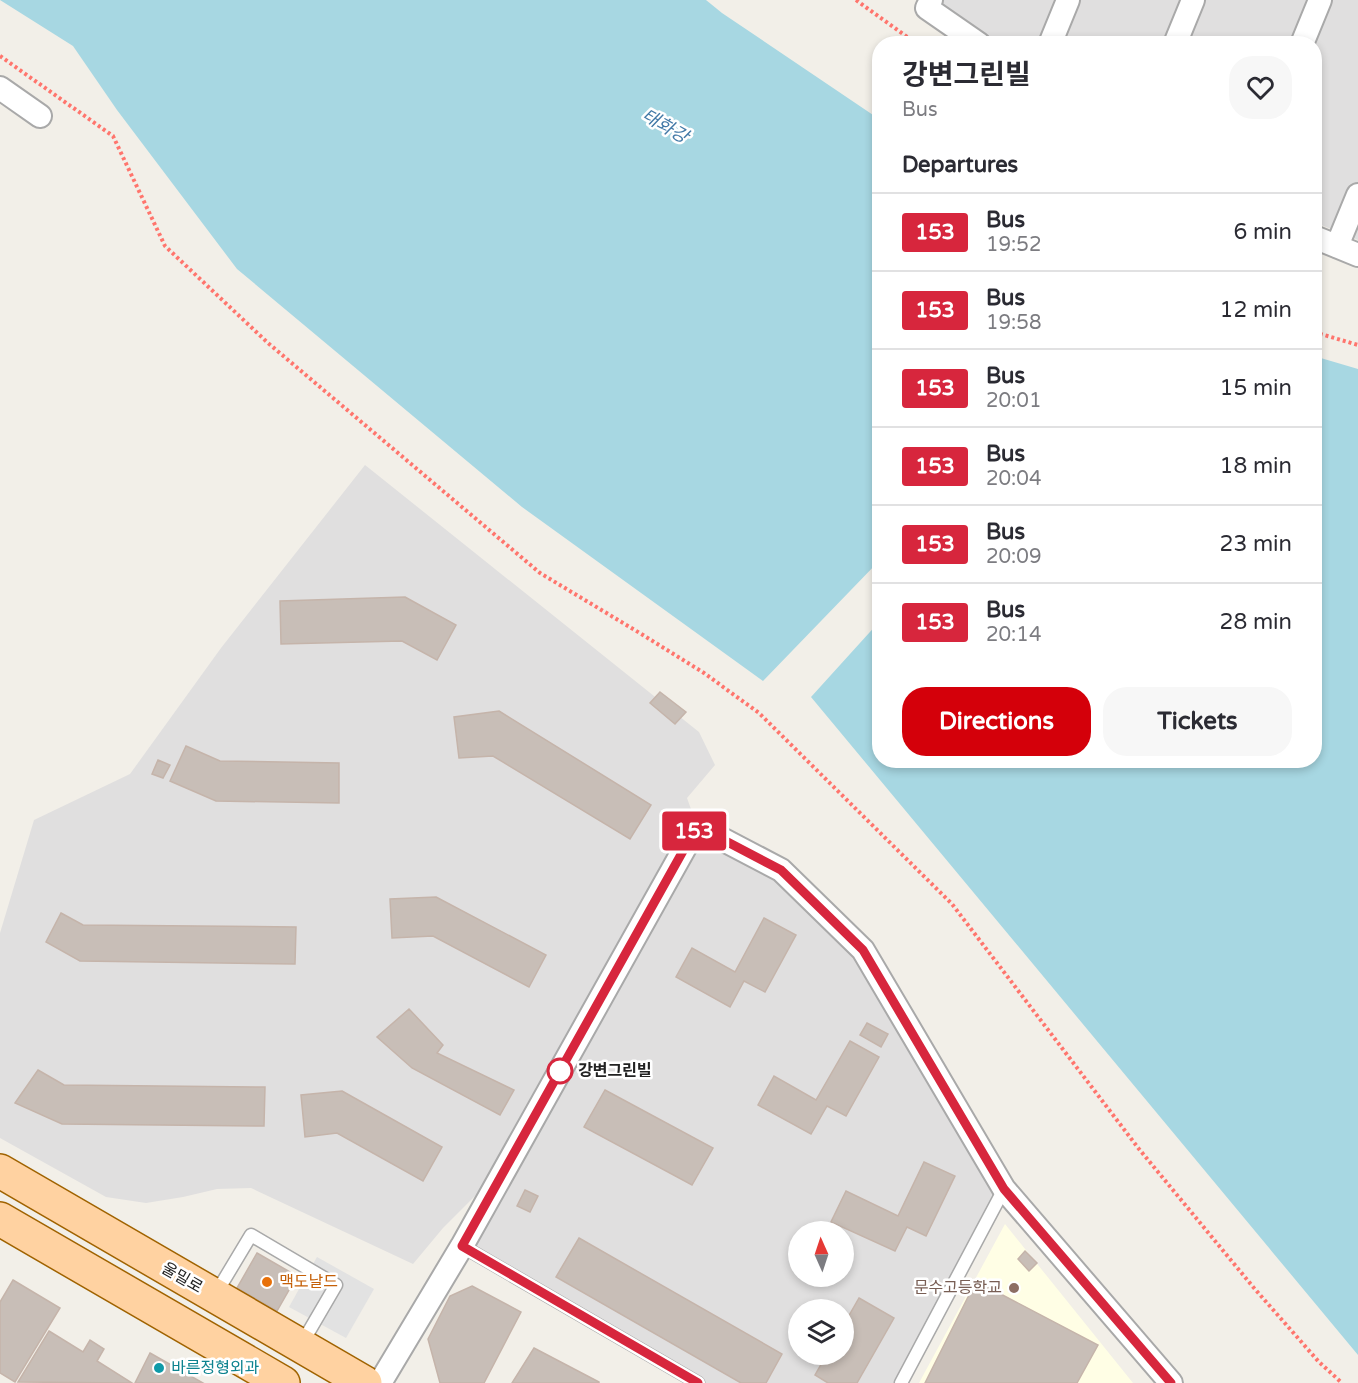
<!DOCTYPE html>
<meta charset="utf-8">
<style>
body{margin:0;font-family:"Varela Round","Noto Sans KR",sans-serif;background:#f7f7f7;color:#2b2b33;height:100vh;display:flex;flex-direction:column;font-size:22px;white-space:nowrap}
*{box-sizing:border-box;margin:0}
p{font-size:20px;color:#7c7c81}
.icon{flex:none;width:33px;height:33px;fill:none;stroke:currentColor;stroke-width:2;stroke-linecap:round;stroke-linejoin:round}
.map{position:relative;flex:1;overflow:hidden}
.panel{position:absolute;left:872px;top:36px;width:450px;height:732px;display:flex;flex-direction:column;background:#fff;border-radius:24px;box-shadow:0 3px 9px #0003}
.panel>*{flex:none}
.badge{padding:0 12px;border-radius:4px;font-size:21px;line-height:39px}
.needle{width:39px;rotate:357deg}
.controls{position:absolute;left:788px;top:1221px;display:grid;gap:12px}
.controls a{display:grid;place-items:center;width:66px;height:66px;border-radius:50%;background:#fff;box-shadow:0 3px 9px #0003;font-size:30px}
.map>.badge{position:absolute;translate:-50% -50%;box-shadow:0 0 0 3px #fff}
h2{padding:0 30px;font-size:22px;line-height:54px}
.round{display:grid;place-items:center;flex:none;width:63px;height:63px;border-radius:24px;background:#f7f7f7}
.summary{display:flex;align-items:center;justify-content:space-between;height:102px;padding:0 30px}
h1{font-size:28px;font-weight:700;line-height:45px}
.action{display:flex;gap:12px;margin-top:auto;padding:12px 30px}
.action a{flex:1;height:69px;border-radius:24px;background:#d4000a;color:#fff;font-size:24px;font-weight:700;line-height:69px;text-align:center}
.action a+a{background:#f7f7f7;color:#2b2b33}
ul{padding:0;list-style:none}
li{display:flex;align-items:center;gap:18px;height:78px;padding:0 30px;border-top:2px solid #e1e1e2}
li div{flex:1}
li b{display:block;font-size:22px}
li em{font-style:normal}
li .badge{min-width:66px;font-weight:700;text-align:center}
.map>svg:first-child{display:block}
.residential{fill:#e0dfdf;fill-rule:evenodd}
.education{fill:#fffee5}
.parking{fill:#e2e2e2}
.water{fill:#a7d7e2}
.building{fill:#c8beb7;stroke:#c5b4aa;stroke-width:1.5}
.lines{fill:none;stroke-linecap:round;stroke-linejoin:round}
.service-casing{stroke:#a9a9a9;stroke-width:15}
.minor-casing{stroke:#a9a9a9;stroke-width:26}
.primary-casing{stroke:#a06300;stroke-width:36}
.path{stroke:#ff756d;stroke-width:4;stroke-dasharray:3 3;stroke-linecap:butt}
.service{stroke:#fff;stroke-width:12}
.minor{stroke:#fff;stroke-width:22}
.primary{stroke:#ffd2a1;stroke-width:33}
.line-casing{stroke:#fff;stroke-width:14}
.line{stroke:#d7263d;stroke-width:9}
.stop-dot{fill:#fff;stroke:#d7263d;stroke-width:3}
.food-dot{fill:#e8710a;stroke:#fff;stroke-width:2}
.education-dot{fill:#8d6e63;stroke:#fff;stroke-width:2}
.culture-dot{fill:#0f9aa8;stroke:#fff;stroke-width:2}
.labels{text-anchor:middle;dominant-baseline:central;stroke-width:5;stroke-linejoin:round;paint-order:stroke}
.stop-label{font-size:16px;font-weight:bold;fill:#222;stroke:#fff;text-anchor:start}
.street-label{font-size:16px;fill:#222;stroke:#fff}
.food-label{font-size:16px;fill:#c56008;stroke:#fff;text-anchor:start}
.education-label{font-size:16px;fill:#785e54;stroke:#fff;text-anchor:end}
.culture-label{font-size:16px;fill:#0d838f;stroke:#fff;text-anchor:start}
.water-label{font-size:18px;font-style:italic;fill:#4279a7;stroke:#fff}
</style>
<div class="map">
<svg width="1358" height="1383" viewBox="0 0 1358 1383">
<rect width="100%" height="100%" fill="#f2efe8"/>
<!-- residential -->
<g class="residential">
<path d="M941,0H1358V240L1314,222V44L997,43L940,2Z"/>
<path d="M365,465L699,732L715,765L687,798L697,826L781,870L863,950L1004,1189L901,1383H698L462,1246L507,1164L443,1228L413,1264L251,1188L217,1189L183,1197L146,1203L106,1197L0,1138V933L34,820L130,774L221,648ZM798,1232H843V1276H798ZM798,1310H843V1354H798Z"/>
</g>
<!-- education -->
<path class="education" d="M1005,1224L1133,1383H919Z"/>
<!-- parking -->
<path class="parking" d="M317,1257L374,1289L346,1338L289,1307Z"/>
<!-- water -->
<g class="water">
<path d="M0,0H706L722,13L879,119V561L763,681L522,507L237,269L117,110L73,46Z"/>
<path d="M1314,356L1358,369V1355L811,697L879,622V760H1314Z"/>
</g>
<!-- building -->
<g class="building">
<path d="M405,597L456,625L437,660L402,641L281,644L280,601Z"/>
<path d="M660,692L686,712L675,724L650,703Z"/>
<path d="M499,711L651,805L630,839L493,756L459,758L454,717Z"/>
<path d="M186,746L220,761L339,763V803L216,801L170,781Z"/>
<path d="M158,760L170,765L163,778L152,774Z"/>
<path d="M436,897L546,955L529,987L433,936L392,938L390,899Z"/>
<path d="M61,913L83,925L296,927L295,964L80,961L46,942Z"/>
<path d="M764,918L796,935L765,992L744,981L730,1007L676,977L692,948L735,972Z"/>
<path d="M409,1009L443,1045L437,1053L514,1090L500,1115L412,1068L377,1037Z"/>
<path d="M867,1023L888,1034L881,1047L860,1035Z"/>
<path d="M850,1041L879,1057L846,1116L827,1106L811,1134L758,1105L774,1076L816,1100Z"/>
<path d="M38,1070L64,1085L265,1087L264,1126L62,1124L15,1103Z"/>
<path d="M605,1090L713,1148L692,1185L584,1127Z"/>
<path d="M342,1091L442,1147L423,1181L337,1133L305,1137L301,1095Z"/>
<path d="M924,1162L955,1176L926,1236L907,1227L895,1251L831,1222L846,1191L898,1216Z"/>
<path d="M525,1190L538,1196L530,1212L517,1206Z"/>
<path d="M579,1238L782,1354L766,1383H741L556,1277Z"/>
<path d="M1025,1251L1037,1263L1029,1271L1018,1259Z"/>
<path d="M257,1253L297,1276L277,1311L237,1288Z"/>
<path d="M13,1280L60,1308L15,1382L0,1373V1302Z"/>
<path d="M976,1281L1098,1345L1077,1383H925Z"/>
<path d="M472,1286L521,1312L484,1383H440L428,1339L450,1296Z"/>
<path d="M859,1298L894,1318L857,1383H828L815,1375L827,1354H843V1326Z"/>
<path d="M49,1331L83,1352L90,1340L104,1349L97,1361L132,1383L18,1382Z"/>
<path d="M534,1348L599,1382V1383H512Z"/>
<path d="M150,1353L203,1383H135Z"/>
</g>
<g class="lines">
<defs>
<g id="service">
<path d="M462,1246L698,1383"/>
<path d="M215,1295L251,1235L336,1285L301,1345"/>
<path d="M901,1383L1004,1189"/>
</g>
<g id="minor">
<path d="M931,0L927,8L979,44"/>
<path d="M1050,44L1068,0"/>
<path d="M1175,44L1193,0"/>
<path d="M1302,44L1320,0"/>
<path d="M0,88L40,116"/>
<path d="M1314,237L1358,255"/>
<path d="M1337,246L1358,195"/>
<path d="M380,1383L462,1246L697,826L781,870L863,950L1004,1189L1171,1383"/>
</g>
<g id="primary">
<path d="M0,1171L365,1383"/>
<path d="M0,1219L283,1383"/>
</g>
</defs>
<!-- service casing -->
<use href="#service" class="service-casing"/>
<!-- minor casing -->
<use href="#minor" class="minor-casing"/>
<!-- primary casing -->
<use href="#primary" class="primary-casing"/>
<!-- path -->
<g class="path">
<path d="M856,0L917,44"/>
<path d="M0,56L113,136L165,246L268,343L540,573L643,635L704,673L759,713L952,904L1139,1149L1254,1288L1319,1362L1342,1383"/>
<path d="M1314,332L1358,345"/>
</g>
<!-- service -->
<use href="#service" class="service"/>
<!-- minor -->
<use href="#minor" class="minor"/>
<!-- primary -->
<use href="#primary" class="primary"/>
</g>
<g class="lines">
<defs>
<path id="line" d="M698,1383L462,1246L697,826L781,870L863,950L1004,1189L1171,1383"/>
</defs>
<!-- line casing -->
<use href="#line" class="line-casing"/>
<!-- line -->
<use href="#line" class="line"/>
</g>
<!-- markers -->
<circle class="stop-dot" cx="560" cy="1071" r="12"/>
<circle class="food-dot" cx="267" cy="1282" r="6"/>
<circle class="education-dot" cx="1014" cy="1288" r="6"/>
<circle class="culture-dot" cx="159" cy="1368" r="6"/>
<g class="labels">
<!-- stop labels -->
<g class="stop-label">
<text x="578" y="1071">강변그린빌</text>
</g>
<!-- street labels -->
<g class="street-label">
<text transform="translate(182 1278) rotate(30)">울밀로</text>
</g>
<!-- food labels -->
<g class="food-label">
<text x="279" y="1282">맥도날드</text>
</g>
<!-- education labels -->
<g class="education-label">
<text x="1002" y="1288">문수고등학교</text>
</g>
<!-- culture labels -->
<g class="culture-label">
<text x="171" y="1368">바른정형외과</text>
</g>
<!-- water labels -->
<g class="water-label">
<text transform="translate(665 126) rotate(30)">태화강</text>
</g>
</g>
</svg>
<div class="controls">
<a><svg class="needle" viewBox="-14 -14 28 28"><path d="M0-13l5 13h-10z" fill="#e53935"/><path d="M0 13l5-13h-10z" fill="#7c7c81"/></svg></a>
<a><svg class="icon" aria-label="layers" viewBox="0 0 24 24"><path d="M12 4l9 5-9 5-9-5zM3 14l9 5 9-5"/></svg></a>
</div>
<b class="badge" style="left:694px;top:831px;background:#d7263d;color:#fff">153</b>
<section class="panel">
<div class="summary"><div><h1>강변그린빌</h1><p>Bus</p></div><a class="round"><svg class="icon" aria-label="heart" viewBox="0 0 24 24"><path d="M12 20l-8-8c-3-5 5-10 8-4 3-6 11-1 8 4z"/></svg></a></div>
<h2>Departures</h2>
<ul>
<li><span class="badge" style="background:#d7263d;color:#fff">153</span><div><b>Bus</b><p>19:52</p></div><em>6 min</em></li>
<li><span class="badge" style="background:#d7263d;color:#fff">153</span><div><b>Bus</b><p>19:58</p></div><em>12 min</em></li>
<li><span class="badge" style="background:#d7263d;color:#fff">153</span><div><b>Bus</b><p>20:01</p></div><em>15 min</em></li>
<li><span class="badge" style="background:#d7263d;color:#fff">153</span><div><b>Bus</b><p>20:04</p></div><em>18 min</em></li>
<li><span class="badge" style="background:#d7263d;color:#fff">153</span><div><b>Bus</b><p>20:09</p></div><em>23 min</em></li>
<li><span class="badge" style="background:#d7263d;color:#fff">153</span><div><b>Bus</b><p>20:14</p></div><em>28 min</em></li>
</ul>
<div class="action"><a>Directions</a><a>Tickets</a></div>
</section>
</div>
